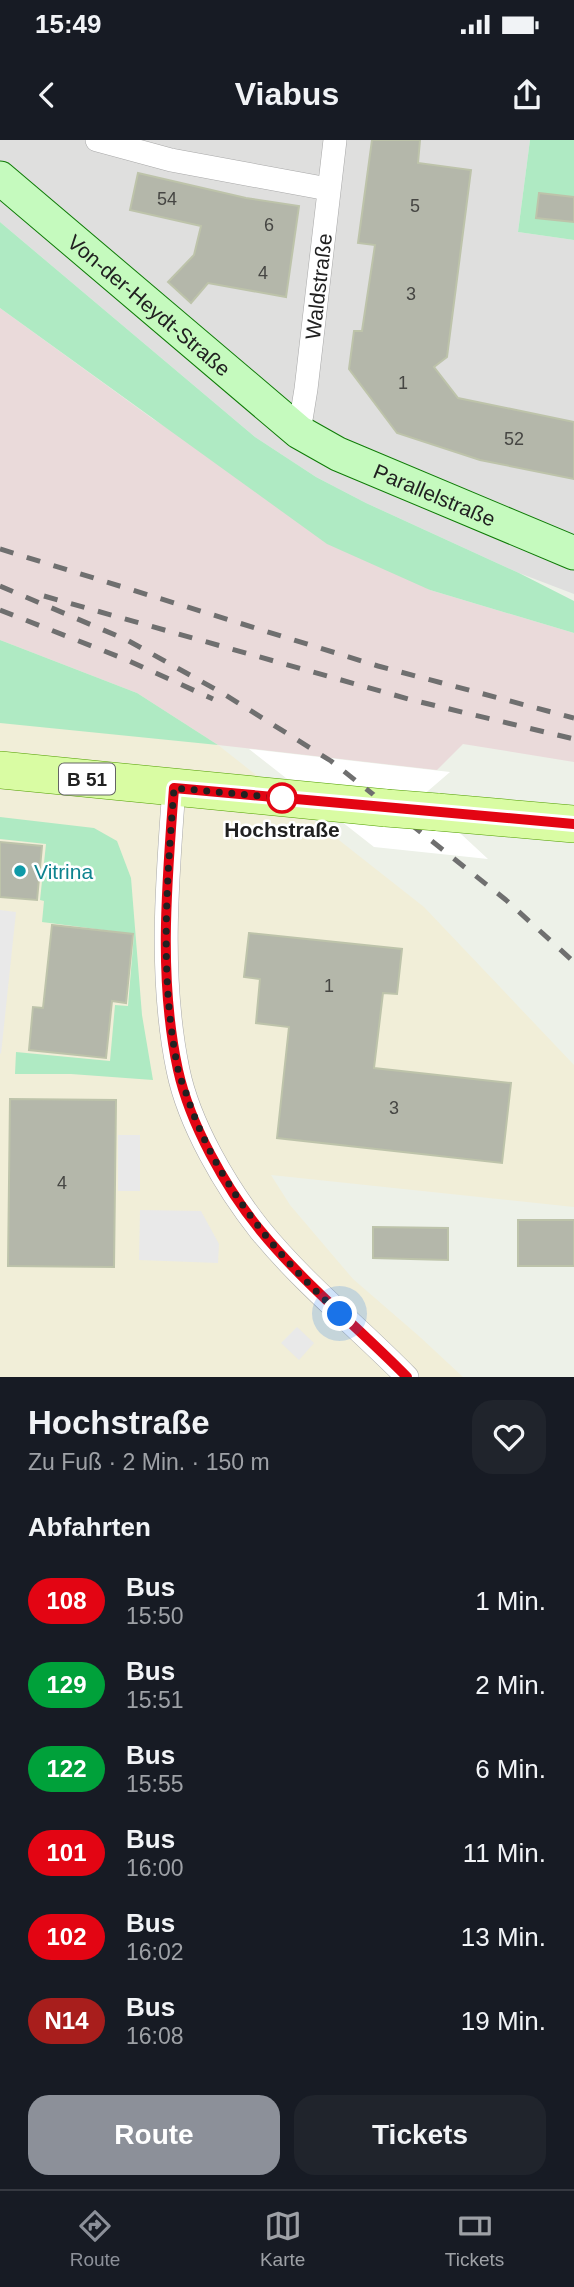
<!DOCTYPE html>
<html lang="de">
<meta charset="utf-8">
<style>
body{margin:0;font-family:Helvetica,sans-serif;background:#20242c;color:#f1f3f6;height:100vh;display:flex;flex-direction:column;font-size:26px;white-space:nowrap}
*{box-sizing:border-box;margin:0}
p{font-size:23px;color:#9ea1a6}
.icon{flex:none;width:38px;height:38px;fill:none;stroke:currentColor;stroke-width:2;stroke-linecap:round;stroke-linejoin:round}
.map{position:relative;height:1237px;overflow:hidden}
.panel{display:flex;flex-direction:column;background:#171b24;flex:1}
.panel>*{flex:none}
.badge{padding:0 14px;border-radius:23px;font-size:24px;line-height:46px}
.you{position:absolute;width:35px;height:35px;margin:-18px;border:5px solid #fff;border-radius:50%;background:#1a73e8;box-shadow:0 0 0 10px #1a73e833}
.map>.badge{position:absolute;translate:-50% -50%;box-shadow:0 0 0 4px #fff}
h2{padding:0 28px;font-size:26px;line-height:63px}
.round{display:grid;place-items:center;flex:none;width:74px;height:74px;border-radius:21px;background:#20242c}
.head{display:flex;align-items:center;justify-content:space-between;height:119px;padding:0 28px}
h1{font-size:33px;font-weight:600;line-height:52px}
.button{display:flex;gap:14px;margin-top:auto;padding:14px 28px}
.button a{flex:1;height:80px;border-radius:21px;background:#8c9099;color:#fff;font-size:28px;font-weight:600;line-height:80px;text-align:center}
.button a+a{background:#20242c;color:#f1f3f6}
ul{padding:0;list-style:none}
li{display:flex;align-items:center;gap:21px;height:84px;padding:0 28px}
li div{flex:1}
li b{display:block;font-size:26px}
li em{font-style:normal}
li .badge{min-width:77px;font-weight:700;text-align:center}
.status{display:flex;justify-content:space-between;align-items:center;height:49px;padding:0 35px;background:#171b24;direction:ltr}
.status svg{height:19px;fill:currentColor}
header{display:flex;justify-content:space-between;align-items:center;height:91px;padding:0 28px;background:#171b24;font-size:32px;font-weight:600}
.tabs{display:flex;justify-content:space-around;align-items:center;height:98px;border-top:2px solid #363941;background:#171b24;font-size:19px;color:#9ea1a6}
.tabs a{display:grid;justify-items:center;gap:4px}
.tabs .active{color:#8c9099}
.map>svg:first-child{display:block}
.residential{fill:#dfdfde}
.commercial{fill:#f1eed8}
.industrial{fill:#eadada}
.grass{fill:#afeac3}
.parking{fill:#e9e9e9}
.pier{fill:#fff}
.building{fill:#b4b7aa;stroke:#bdc3aa;stroke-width:2}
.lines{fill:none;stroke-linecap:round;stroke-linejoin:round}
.minor-casing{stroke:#a8a8a8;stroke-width:24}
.secondary-casing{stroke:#0e7b06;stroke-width:35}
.primary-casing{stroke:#519e01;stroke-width:38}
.minor{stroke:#fff;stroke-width:23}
.secondary{stroke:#c5fabe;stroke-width:33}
.primary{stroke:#d9fca3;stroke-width:37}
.rail{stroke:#6f6f6f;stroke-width:5;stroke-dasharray:14 14;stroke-linecap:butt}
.primary-bridge-casing{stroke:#519e01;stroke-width:38;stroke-linecap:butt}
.primary-bridge{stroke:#d9fca3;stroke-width:37}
.line-casing{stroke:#fff;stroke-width:16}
.line{stroke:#e30513;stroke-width:10}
.walk{stroke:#212121;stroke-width:7;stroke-dasharray:0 12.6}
.stop-dot{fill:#fff;stroke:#e30513;stroke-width:3.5}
.culture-dot{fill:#0f9aa8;stroke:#fff;stroke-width:2.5}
.labels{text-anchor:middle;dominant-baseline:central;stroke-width:5;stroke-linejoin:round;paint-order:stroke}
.number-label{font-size:18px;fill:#464643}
.shield{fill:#fff;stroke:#646464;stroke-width:2}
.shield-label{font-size:19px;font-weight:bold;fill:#212121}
.street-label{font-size:21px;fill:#212121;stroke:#fff}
.stop-label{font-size:21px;font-weight:bold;fill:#212121;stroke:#fff}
.culture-label{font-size:21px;fill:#0d838f;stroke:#fff;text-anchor:start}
</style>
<div class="status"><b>15:49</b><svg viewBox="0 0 49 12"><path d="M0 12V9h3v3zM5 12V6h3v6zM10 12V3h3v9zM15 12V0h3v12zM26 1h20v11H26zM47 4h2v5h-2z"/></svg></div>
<header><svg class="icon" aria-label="back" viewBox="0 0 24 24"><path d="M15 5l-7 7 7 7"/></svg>Viabus<svg class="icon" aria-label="share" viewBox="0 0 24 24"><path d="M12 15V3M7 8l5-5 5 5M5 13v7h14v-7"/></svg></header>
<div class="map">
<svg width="574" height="1237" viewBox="0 0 574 1237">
<rect width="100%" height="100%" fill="#edf1e8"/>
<!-- residential -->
<path class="residential" d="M0,0H530L518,92L574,100V454L519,433L366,363L316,337L255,297L0,82Z"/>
<!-- commercial -->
<path class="commercial" d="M0,500L137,553L218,605L424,767L574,925V1067L271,1035L290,1065L353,1139L420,1197L463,1237H0Z"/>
<!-- industrial -->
<path class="industrial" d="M0,168L153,279L430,450L574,493V622L463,604L437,630L218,605L137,553L0,500Z"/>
<!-- grass -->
<g class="grass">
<path d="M530,0H574V100L518,92Z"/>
<path d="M0,82L255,297L316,337L366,363L519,433L574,461V493L430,450L327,404L0,168Z"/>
<path d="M0,500L137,553L218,605L0,583Z"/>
<path d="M0,677L94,688L117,701L131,738L142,875L153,940L71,934H15L16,912L110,921L115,865L128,866L134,794L42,782L44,761L40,760L46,704L0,699Z"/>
</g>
<!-- parking -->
<g class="parking">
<path d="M0,770L16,772L1,914L0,913Z"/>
<rect x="118" y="995" width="22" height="56"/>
<path d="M140,1070L201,1071L219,1104L218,1123L139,1120Z"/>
<path d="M297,1187L314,1203L299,1220L281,1203Z"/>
</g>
<!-- pier -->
<path class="pier" d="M249,609L450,632L421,657L488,719L374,707Z"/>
<!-- building -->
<g class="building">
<path d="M372,0H420L418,23L471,30L447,217L434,227L458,258L574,282V339L480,320L397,293L349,229L354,191H362L375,105L358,103Z"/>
<path d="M138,33L246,58L299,66L286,157L208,143L191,163L168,142L194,115L201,86L130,70Z"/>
<path d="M539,53L574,57V82L536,78Z"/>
<path d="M0,702L42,706L37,760L0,757Z"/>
<path d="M52,785L133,794L126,863L112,861L106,918L29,910L33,867L43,868Z"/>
<path d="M249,793L402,809L397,854L383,853L374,928L511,943L502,1023L277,998L289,887L256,883L260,839L244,837Z"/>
<path d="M10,959L116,960L114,1127L8,1126Z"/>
<rect x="518" y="1080" width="56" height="46"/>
<path d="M373,1087L448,1088V1120L373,1118Z"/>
</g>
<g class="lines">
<defs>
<g id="minor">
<path d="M97,0L171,20L328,49"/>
<path id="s1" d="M299,292L306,249L335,0"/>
<path d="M174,648C167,741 159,838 178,930C189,984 226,1047 260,1090C304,1144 358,1187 407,1237"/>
</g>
<g id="secondary">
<path id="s2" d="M0,38L299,292L338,314L574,413"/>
</g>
<g id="primary">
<path d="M0,630L386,668"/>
<path d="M437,672L574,684"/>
</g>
</defs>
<!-- minor casing -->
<use href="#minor" class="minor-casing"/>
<!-- secondary casing -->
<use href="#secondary" class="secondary-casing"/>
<!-- primary casing -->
<use href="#primary" class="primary-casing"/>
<!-- minor -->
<use href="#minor" class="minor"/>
<!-- secondary -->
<use href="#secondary" class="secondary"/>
<!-- primary -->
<use href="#primary" class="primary"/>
<!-- rail -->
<g class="rail">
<path d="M0,409L378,526L574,578"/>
<path d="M0,446L127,500L224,554L331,621L506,760L574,822"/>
<path d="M44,456L412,560L574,599"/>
<path d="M0,470L127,520L213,559"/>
</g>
<defs>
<path id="primary-bridge" d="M386,668L437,672"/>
</defs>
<!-- primary-bridge casing -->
<use href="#primary-bridge" class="primary-bridge-casing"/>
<!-- primary-bridge -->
<use href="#primary-bridge" class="primary-bridge"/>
</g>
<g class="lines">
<defs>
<path id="line" d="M407,1237C358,1187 304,1144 260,1090C225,1047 190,984 178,930C158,838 167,741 174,648L574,684"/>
</defs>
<!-- line casing -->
<use href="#line" class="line-casing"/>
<!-- line -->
<use href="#line" class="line"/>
<!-- walk -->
<path class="walk" d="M282,658L174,648C167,741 159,837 178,929C180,939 185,949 188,959C217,1044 275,1114 340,1174"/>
</g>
<!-- markers -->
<circle class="stop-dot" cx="282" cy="658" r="14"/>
<circle class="culture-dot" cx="20" cy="731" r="7"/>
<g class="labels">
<!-- number labels -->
<g class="number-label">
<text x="167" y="59">54</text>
<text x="415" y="66">5</text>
<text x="269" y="85">6</text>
<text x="263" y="133">4</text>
<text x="411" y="154">3</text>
<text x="403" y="243">1</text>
<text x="514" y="299">52</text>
<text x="329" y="846">1</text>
<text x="394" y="968">3</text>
<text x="62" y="1043">4</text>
</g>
<!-- shield labels -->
<rect class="shield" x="59" y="623.5" width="56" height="31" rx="5"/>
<g class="shield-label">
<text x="87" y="639">B 51</text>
</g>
<!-- street labels -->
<g class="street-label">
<text stroke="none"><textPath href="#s1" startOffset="147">Waldstraße</textPath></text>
<text stroke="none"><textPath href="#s2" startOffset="196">Von-der-Heydt-Straße</textPath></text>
<text stroke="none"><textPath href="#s2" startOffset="542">Parallelstraße</textPath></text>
</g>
<!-- stop labels -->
<g class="stop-label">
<text x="282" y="689">Hochstraße</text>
</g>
<!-- culture labels -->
<g class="culture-label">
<text x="34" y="731">Vitrina</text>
</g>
</g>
</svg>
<div class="you" style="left:340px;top:1174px"></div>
</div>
<section class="panel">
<div class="head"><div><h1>Hochstraße</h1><p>Zu Fuß · 2 Min. · 150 m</p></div><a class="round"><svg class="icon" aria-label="heart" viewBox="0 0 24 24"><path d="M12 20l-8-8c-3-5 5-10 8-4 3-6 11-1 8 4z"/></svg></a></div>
<h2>Abfahrten</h2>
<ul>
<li><span class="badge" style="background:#e30513;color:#fff">108</span><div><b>Bus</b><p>15:50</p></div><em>1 Min.</em></li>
<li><span class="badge" style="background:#00a13a;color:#fff">129</span><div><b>Bus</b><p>15:51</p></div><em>2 Min.</em></li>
<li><span class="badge" style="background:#00a13a;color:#fff">122</span><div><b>Bus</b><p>15:55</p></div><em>6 Min.</em></li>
<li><span class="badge" style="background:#e30513;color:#fff">101</span><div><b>Bus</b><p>16:00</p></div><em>11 Min.</em></li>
<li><span class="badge" style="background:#e30513;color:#fff">102</span><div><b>Bus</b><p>16:02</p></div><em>13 Min.</em></li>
<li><span class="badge" style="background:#a81e1c;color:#fff">N14</span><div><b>Bus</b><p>16:08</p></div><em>19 Min.</em></li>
</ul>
<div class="button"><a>Route</a><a>Tickets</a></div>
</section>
<nav class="tabs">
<a class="active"><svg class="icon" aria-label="directions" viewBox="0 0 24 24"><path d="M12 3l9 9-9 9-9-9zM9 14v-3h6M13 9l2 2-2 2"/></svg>Route</a>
<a><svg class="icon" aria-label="map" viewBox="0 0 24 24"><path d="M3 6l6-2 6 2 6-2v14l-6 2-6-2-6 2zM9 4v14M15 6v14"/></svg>Karte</a>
<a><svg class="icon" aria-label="tickets" viewBox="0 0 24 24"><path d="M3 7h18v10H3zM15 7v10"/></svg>Tickets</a>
</nav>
